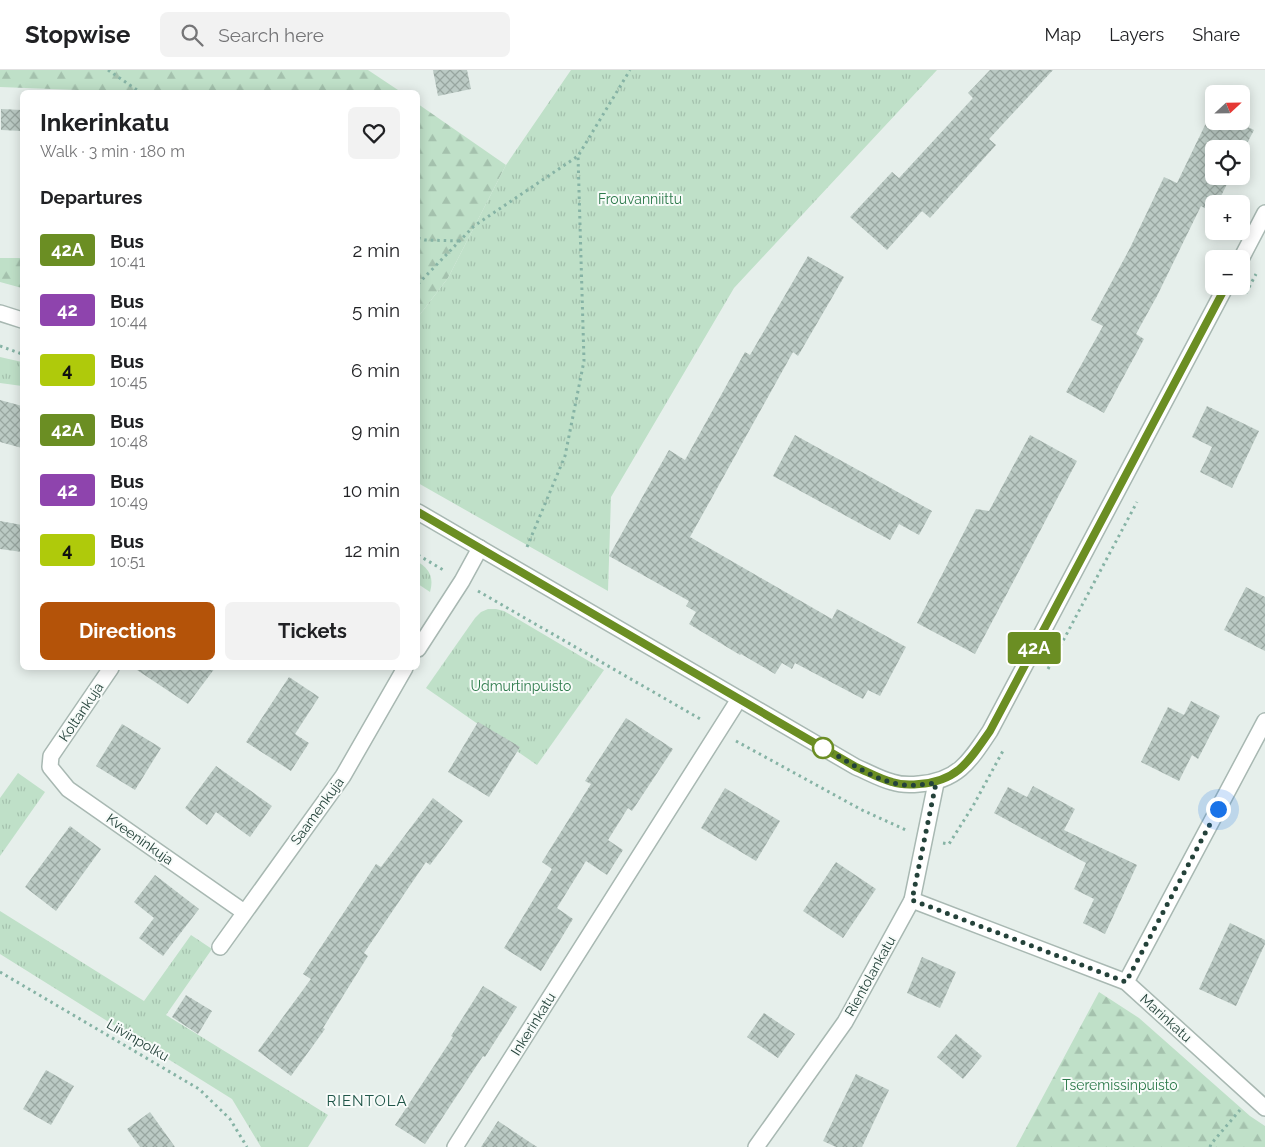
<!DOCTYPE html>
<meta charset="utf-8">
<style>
body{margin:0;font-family:Raleway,sans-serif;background:#f2f2f2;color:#202124;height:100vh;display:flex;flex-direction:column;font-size:19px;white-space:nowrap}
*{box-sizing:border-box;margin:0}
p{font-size:16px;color:#757577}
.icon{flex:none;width:28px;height:28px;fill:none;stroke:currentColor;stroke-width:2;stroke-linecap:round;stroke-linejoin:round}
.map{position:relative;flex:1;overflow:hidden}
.drawer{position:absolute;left:20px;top:20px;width:400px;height:580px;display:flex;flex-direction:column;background:#fff;border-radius:8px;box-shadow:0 2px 12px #0003}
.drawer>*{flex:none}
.badge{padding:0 10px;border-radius:4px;font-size:18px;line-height:32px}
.needle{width:32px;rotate:68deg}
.fabs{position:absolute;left:1205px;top:15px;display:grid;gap:10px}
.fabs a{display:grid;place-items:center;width:45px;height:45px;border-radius:8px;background:#fff;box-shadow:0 2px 12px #0003;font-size:25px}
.you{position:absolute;width:25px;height:25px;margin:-12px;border:4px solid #fff;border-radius:50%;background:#1a73e8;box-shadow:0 0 0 8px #1a73e833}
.map>.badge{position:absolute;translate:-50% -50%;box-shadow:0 0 0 2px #fff}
h2{padding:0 20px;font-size:19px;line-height:45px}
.round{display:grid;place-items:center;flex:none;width:52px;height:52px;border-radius:8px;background:#f2f2f2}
.summary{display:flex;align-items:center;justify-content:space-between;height:85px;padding:0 20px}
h1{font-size:24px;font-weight:700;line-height:38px}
.primary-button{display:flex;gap:10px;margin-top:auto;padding:10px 20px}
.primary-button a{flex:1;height:58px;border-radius:8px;background:#b45309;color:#fff;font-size:20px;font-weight:700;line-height:58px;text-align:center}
.primary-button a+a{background:#f2f2f2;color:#202124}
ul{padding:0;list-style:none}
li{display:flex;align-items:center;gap:15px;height:60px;padding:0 20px}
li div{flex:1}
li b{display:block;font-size:19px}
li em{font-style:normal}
li .badge{min-width:55px;font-weight:700;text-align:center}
header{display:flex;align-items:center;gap:30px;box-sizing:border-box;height:70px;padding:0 25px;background:#fff;border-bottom:1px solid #e0e0e0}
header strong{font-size:24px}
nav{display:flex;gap:28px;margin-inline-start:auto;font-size:18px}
.search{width:350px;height:45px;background:#f2f2f2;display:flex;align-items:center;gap:12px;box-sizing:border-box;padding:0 18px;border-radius:8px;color:#757577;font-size:19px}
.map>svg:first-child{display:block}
.forest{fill:url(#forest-firs)}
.park{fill:url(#park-tufts)}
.building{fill:url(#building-cross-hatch)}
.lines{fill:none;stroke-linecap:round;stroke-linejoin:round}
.minor-casing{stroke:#a8b8b2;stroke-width:18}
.path{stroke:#86b3a5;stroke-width:3;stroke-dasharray:2.5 4;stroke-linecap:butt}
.minor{stroke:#fff;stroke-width:15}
.line-casing{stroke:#fff;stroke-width:11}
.line{stroke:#6b8e23;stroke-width:8}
.walk{stroke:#24423a;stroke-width:5;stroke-dasharray:0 9}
.stop-dot{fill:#fff;stroke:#6b8e23;stroke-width:2.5}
.labels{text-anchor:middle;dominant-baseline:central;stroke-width:4;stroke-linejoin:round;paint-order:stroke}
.park-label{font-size:14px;fill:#2d7a4b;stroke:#f7fbf9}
.street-label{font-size:14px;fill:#24423a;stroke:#f7fbf9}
.neighbourhood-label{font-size:15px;letter-spacing:1px;fill:#1f5548;stroke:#f7fbf9}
</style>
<header>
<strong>Stopwise</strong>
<div class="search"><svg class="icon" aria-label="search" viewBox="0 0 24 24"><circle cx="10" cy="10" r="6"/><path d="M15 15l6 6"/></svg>Search here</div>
<nav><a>Map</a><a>Layers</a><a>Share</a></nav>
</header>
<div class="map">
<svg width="1265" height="1077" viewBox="0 0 1265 1077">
<defs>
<pattern id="forest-firs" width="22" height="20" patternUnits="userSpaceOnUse" patternTransform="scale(1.25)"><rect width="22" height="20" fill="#bfe0c8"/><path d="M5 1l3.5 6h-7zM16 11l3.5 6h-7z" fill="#a4c1ad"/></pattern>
<pattern id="park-tufts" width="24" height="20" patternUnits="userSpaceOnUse" patternTransform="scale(1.25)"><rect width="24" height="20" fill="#bfe0c8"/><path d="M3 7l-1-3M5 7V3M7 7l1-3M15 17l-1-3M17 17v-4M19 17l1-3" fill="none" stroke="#a4c1ad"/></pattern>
<pattern id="building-cross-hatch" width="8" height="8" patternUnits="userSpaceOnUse" patternTransform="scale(1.25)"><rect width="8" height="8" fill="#bbcac4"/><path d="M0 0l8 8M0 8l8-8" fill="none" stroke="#98a6a0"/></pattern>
</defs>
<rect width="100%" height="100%" fill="#e6efeb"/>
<!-- forest -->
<g class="forest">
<path d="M0,0H368L401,22H129L0,17Z"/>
<path d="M418,34L506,95L448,208L418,247Z"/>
<path d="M0,188H22V218L0,212Z"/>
<path d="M1099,922L1139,948L1250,1046L1265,1056V1077H1016Z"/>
</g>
<!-- park -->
<g class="park">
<path d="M571,0H937L734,218L611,427L608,521L418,413V247L448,208L506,95Z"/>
<path d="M0,287L22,292V316L0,313Z"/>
<path d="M418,492C430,499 434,508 430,522L418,514Z"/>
<path d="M488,539H496L504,541L604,600L537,695L426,618L475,548L481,542Z"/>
<path d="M18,703L45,722L0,786V728Z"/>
<path d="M0,841L144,931L191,865L212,879L166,945L328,1045L308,1077H261L232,1029L0,884Z"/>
</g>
<!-- building -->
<g class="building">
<path d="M433,0H467L471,19L438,26Z"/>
<path d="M990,0H1053L989,69L996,75L930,148L922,141L887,180L850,147L892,102L899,108L973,28L968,23Z"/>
<path d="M1,39L22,40V61L1,60Z"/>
<path d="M1207,51H1235L1254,60L1241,85V79H1214V106H1231L1217,134H1214L1213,143L1201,136L1157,226L1136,264L1144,269L1104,343L1066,322L1103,256L1091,250L1129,180L1164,107L1177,113Z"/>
<path d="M808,186L844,207L798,286L793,282L690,467L832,549L837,539L906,577L880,626L868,620L863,629L795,593L792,599L782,593L775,604L741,584L740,585L689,554L696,542L686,536L689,531L609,486L669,380L685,390L745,282L750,285Z"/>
<path d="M0,330L22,336V378L0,372Z"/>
<path d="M1207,336L1259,361L1232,418L1200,402L1212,377L1192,367Z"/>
<path d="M795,365L932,441L919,465L899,454L890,470L773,406Z"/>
<path d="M1030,365L1077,391L975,584L917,553L976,439L989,441Z"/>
<path d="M0,451L22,455V482L0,479Z"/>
<path d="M1246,517L1265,527V581L1224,560Z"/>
<path d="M134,598H215L188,634Z"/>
<path d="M289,607L319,627L295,664L309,673L291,701L246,672Z"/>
<path d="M1191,631L1220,646L1198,689L1192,685L1179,711L1141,692L1168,637L1184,645Z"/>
<path d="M626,648L673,679L632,741L628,738L608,770L623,780L607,805L586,791L557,838L573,849L541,901L504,878L552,799L542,792L591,714L585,711Z"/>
<path d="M478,652L520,677L489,727L448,702Z"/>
<path d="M122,654L161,678L135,720L96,696Z"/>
<path d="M216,696L272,736L250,767L216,742L207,755L185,738Z"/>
<path d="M1033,716L1075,739L1064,760L1137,795L1105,864L1083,853L1094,829L1074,819L1086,793L994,743L1008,717L1027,727Z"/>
<path d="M725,718L780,751L756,791L701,758Z"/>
<path d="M433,728L463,751L430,795L426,792L364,883L368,886L323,958L325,959L291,1006L258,981L311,909L303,904L376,794L381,797Z"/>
<path d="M70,756L101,779L56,841L25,817Z"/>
<path d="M836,792L876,819L843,868L803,841Z"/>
<path d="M155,805L199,839L163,886L139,868L154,848L134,832Z"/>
<path d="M1230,853L1265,870V874L1236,936L1199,919Z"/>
<path d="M922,887L956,902L940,938L907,923Z"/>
<path d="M483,916L517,937L485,987L483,986L425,1074L395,1055L453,967L451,966Z"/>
<path d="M186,925L212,941L198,964L172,947Z"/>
<path d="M764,943L795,964L778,988L747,967Z"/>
<path d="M956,964L982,986L963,1009L937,987Z"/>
<path d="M46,1000L74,1016L51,1055L23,1039Z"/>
<path d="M856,1004L889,1020L862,1077H836L823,1071Z"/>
<path d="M150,1042L175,1077H140L127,1059Z"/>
<path d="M498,1051L537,1077H481Z"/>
</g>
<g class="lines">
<defs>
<g id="minor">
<path d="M1241,189L1265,143"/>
<path d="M0,243L22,250"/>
<path d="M418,442L856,697C868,702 880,709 892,712C901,715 910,715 919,714C958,711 970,691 990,661L1226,216"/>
<path d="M418,579L462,511L480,478"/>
<path d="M111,598L51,686L50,697L68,719L244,842"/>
<path d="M912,830L1126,912L1265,1038"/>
<path d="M220,877L343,706L405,598"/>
<path d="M1126,912L1265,651"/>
<path d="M455,1077L739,629"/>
<path d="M756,1077L845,952L912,830L936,713"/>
</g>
</defs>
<!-- minor casing -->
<use href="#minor" class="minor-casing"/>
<!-- path -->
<g class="path">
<path d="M108,0L140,22"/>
<path d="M418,168L425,170L459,171"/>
<path d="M418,214L474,156L578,86L630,0"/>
<path d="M1246,223L1256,204"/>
<path d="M0,276L22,284"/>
<path d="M527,477L565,386L584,291L578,86"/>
<path d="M418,485L445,501"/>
<path d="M478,521L702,650"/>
<path d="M1048,599L1137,432"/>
<path d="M736,671L862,740L906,760"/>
<path d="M943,773L949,774L973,736L1004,679"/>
<path d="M0,902L199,1019L230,1049L247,1077"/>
<path d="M1210,1077L1211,1074L1240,1040"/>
</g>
<!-- minor -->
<use href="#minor" class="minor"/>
</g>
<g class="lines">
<defs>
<path id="line" d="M418,442L856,697C868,702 880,709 892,712C901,715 910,715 919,714C958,711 969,691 990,661L1226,216"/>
</defs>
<!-- line casing -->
<use href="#line" class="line-casing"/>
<!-- line -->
<use href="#line" class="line"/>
<!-- walk -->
<path class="walk" d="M823,678C849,691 875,712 905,715C915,716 926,714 936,713L912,830L1126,912L1218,739"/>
</g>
<!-- markers -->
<circle class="stop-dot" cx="823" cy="678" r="10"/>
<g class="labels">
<!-- park labels -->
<g class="park-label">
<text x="640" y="129">Frouvanniittu</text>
<text x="521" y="616">Udmurtinpuisto</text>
<text x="1120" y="1015">Tseremissinpuisto</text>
</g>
<!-- street labels -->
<g class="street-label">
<text transform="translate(81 642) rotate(-56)">Koltankuja</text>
<text transform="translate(317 741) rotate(-54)">Saamenkuja</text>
<text transform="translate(140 769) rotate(35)">Kveeninkuja</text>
<text transform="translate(870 906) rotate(-61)">Rientolankatu</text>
<text transform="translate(1166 948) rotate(42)">Marinkatu</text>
<text transform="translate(533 954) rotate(-58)">Inkerinkatu</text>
<text transform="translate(138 970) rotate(30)">Liivinpolku</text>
</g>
<!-- neighbourhood labels -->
<g class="neighbourhood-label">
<text x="367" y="1031">RIENTOLA</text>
</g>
</g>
</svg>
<div class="fabs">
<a><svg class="needle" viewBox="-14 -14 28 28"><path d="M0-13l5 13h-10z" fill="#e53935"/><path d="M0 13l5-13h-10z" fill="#757577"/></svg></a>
<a><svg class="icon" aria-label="locate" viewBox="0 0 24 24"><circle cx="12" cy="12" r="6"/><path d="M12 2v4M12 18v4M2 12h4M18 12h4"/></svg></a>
<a>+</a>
<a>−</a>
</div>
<div class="you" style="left:1218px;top:739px"></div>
<b class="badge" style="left:1034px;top:578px;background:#6b8e23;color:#fff">42A</b>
<section class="drawer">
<div class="summary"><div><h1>Inkerinkatu</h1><p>Walk · 3 min · 180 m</p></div><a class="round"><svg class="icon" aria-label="heart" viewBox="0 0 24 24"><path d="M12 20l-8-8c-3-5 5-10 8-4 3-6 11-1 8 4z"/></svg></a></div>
<h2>Departures</h2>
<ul>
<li><span class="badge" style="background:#6b8e23;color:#fff">42A</span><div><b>Bus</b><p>10:41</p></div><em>2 min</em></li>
<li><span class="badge" style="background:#8e44ad;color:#fff">42</span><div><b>Bus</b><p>10:44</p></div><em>5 min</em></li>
<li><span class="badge" style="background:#afca0b;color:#111">4</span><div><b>Bus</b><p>10:45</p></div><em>6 min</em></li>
<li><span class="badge" style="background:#6b8e23;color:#fff">42A</span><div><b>Bus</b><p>10:48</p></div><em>9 min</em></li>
<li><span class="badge" style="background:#8e44ad;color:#fff">42</span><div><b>Bus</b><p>10:49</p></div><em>10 min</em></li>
<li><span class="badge" style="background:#afca0b;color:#111">4</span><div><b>Bus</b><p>10:51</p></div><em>12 min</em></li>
</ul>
<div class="primary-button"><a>Directions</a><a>Tickets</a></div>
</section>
</div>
